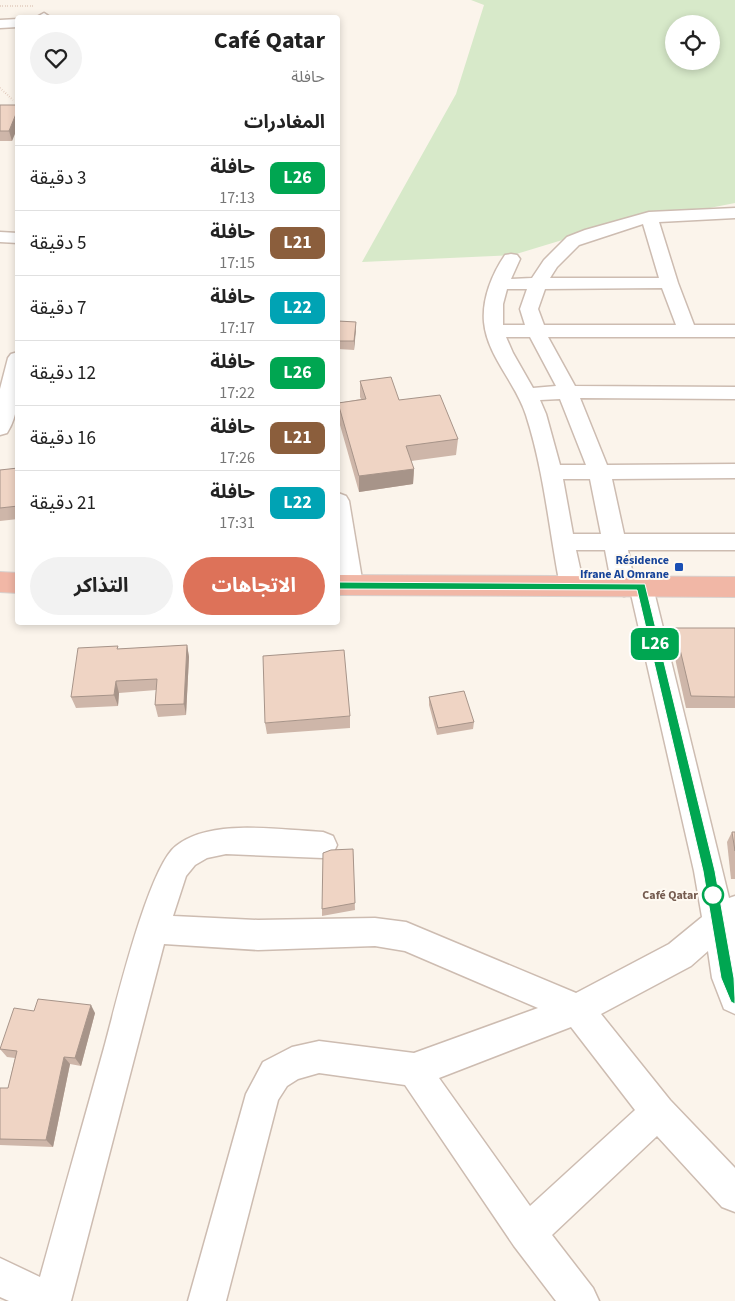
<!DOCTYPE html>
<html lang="ar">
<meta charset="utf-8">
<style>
body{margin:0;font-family:"Source Sans 3","Noto Sans Arabic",sans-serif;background:#f2f2f2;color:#222;direction:rtl;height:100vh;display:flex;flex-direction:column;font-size:19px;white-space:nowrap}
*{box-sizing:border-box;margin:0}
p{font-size:16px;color:#767676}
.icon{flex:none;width:28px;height:28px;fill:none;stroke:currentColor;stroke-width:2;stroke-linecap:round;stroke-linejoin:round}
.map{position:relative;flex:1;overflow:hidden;direction:ltr}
.drawer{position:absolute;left:15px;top:15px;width:325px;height:610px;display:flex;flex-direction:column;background:#fff;border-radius:5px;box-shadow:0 2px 8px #0003;direction:rtl}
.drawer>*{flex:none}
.badge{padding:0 10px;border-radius:8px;font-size:18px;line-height:32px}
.buttons{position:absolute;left:665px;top:15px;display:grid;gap:10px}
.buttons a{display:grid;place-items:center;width:55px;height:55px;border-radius:50%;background:#fff;box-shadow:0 2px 8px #0003;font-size:25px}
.map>.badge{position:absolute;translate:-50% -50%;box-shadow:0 0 0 2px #fff}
h2{padding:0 15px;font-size:19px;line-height:45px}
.round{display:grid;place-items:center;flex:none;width:52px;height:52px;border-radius:26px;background:#f2f2f2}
.overview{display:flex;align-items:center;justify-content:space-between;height:85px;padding:0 15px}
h1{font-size:24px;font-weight:700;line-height:38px}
.action{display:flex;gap:10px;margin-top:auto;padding:10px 15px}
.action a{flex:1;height:58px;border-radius:30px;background:#dd7259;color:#fff;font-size:20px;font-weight:700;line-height:58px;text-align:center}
.action a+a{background:#f2f2f2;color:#222}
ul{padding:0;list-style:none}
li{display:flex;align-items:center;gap:15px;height:65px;padding:0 15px;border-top:1px solid #e0e0e0}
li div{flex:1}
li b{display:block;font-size:19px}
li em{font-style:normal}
li .badge{min-width:55px;font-weight:700;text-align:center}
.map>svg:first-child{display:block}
.green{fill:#d7e9c9;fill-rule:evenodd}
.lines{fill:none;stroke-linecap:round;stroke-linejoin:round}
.minor-casing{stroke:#cdbcb1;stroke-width:3}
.highway-casing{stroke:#d8d1ce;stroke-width:2}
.path{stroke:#d5b7a7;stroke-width:2;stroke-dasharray:0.5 2;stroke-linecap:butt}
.minor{fill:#fff;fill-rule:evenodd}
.highway{fill:#f1b7a6;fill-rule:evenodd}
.wall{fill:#ceb6a9}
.shaded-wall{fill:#a79489}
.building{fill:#efd4c4;stroke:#a79489}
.line{fill:#00a651;stroke:#fff}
.transit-dot{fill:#1a4fb4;stroke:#fef9f1;stroke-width:2}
.stop-dot{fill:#fff;stroke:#00a651;stroke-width:2.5}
.labels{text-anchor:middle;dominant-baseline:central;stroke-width:4;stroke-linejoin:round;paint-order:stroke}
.transit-label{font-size:12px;font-weight:bold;fill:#164399;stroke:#fef9f1;text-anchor:end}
.stop-label{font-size:12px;font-weight:bold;fill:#755b4f;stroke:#fef9f1;text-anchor:end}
</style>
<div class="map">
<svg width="735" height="1301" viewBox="0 0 735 1301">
<rect width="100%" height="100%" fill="#fbf4eb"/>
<!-- green -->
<path class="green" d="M471,0H735V203L592,231L513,255L362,262L456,94L484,5ZM674,24H711V61H674Z"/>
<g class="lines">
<defs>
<g id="minor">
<path d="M44,13L50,17L35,18Z"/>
<path d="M18,19V27L0,28V20Z"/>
<path d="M735,208V218L659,222L678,283L694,325H735V337H548L575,386L735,387V399L580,398L607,465L735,464V478L612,479L624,534H735V550H628L634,580L641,578L649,581L653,587L729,898L735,896V1014L724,1009L712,978L708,951L691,966L601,1014L670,1100L735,1168V1212L722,1207L657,1136L552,1235L593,1288L599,1301H556L514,1246L405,1085L319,1073L298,1079L287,1086L278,1100L226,1301H188L246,1094L263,1062L292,1047L319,1041L414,1053L538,1008L405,951L375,946L258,950L164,944L71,1301H9L0,1297V1258L40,1277C61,1200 83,1124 104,1048C115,1008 148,867 176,846C211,818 280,830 323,832L333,836L337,845L333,854L323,858L226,854L207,858L195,865L186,876L173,916L258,920L375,918L406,922L576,993L669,944L702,917L694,871L631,594L624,596L616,593L612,587L605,550H576L584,586L580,592L572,595L564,592L560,586C549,529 544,471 526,415C516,383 487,356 484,322C482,299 492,274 505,255L511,254L517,255L520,259L511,279L532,278L544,260L567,237L585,230L649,212ZM643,224L659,278H550L557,267L579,245ZM662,288L676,325H544L538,309L545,289ZM507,289H527L520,309L525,325H503V304ZM506,337H530L556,386L533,388L513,353ZM560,399L586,465H560L546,414L540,400ZM563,479H590L601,534H573ZM571,1027L635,1110L530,1206L439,1078Z"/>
<path d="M0,232L18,233V243L0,242Z"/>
<path d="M18,352C18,378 22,410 7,433L0,435V389L8,358L11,354Z"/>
<path d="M338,493L346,496L349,501L363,585L359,591L351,594L343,591L339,585L338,574Z"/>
</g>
<g id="highway">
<path d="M0,572L18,573V593L0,592Z"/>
<path d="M338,575L735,577V597L338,595Z"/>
</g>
</defs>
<!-- minor casing -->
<use href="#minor" class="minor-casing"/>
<!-- highway casing -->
<use href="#highway" class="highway-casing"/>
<!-- path -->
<g class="path">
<path d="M0,6H34"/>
<path d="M0,88L13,100"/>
</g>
<!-- minor -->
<use href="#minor" class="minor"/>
<!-- highway -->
<use href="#highway" class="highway"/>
</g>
<!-- wall -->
<g class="wall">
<path d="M0,105H18L12,141H0Z"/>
<path d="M338,321L356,322L354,350L338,349Z"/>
<path d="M360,381L399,400L458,439L456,455L411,461L414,469L413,484L359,492L338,418V403L361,399L360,397Z"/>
<path d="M18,468V519L0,521V470Z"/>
<path d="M675,628H735V708H686L671,640Z"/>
<path d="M187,645L189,657L186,715L158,717L155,705L156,690L119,693L118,706L76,708L71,697L119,649Z"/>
<path d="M429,697L474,722L473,729L437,735L429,705Z"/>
<path d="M350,716V728L267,734L265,723Z"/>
<path d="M732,832H735V879H731L727,842Z"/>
<path d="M353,849L355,910L322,916V909Z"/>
<path d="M34,1011L95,1013L81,1066L70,1064L53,1147L0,1145V1088H8L15,1058L7,1057L0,1049Z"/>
</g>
<!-- shaded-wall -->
<g class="shaded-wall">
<path d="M18,109V127L12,141L9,131Z"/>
<path d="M356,322V330L354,350V341Z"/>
<path d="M414,469L413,484L359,492V476Z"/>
<path d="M187,645L189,657L186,715L184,704Z"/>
<path d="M116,681L119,693L118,706L114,695Z"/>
<path d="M91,1005L95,1013L81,1066L75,1058Z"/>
<path d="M64,1057L70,1064L53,1147L46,1140Z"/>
</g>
<!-- building -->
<g class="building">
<path d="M0,105H18V109L9,131H0Z"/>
<path d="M338,321L356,322L354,341H338Z"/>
<path d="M391,377L399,400L440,395L458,439L406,446L414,469L359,476L338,403L366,399L360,381Z"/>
<path d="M18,468V506L0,508V470Z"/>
<path d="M675,628H735V697L691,696Z"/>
<path d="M187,645L184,704L155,705L157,679L116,681L114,695L71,697L78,648L118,646L117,649Z"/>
<path d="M344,650L350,716L265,723L263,656Z"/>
<path d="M464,691L474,722L438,728L429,697Z"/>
<path d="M732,832H735V851Z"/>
<path d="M353,849L355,903L322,909L323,853L331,850Z"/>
<path d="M38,999L91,1005L75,1058L64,1057L46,1140L0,1139V1088H8L17,1051L0,1049L14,1008L34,1011Z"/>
</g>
<!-- line -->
<path class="line" d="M338,582L645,584L715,871L734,978L735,998V1004L731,1002L721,978L703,871L637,590L338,589L333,585Z"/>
<!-- markers -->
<rect class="transit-dot" x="674" y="562" width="10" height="10" rx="2.5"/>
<circle class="stop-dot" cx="713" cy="895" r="10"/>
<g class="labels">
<!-- transit labels -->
<g class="transit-label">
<text x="669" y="560">Résidence<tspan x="669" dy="14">Ifrane Al Omrane</tspan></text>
</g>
<!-- stop labels -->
<g class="stop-label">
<text x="698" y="895">Café Qatar</text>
</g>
</g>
</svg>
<div class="buttons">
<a><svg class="icon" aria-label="locate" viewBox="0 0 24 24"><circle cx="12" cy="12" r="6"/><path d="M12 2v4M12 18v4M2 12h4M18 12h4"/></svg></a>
</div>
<b class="badge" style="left:655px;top:644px;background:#00a651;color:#fff">L26</b>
<section class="drawer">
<div class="overview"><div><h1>Café Qatar</h1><p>حافلة</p></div><a class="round"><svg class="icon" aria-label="heart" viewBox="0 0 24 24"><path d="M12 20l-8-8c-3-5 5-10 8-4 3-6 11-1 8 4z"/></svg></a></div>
<h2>المغادرات</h2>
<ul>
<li><span class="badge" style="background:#00a651;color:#fff">L26</span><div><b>حافلة</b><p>17:13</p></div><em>3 دقيقة</em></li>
<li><span class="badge" style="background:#8b5e3c;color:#fff">L21</span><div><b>حافلة</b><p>17:15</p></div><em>5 دقيقة</em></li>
<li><span class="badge" style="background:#00a3b4;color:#fff">L22</span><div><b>حافلة</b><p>17:17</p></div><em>7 دقيقة</em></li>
<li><span class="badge" style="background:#00a651;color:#fff">L26</span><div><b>حافلة</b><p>17:22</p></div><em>12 دقيقة</em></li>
<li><span class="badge" style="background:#8b5e3c;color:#fff">L21</span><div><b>حافلة</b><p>17:26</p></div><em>16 دقيقة</em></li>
<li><span class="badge" style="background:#00a3b4;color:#fff">L22</span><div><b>حافلة</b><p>17:31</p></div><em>21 دقيقة</em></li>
</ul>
<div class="action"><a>الاتجاهات</a><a>التذاكر</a></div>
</section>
</div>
